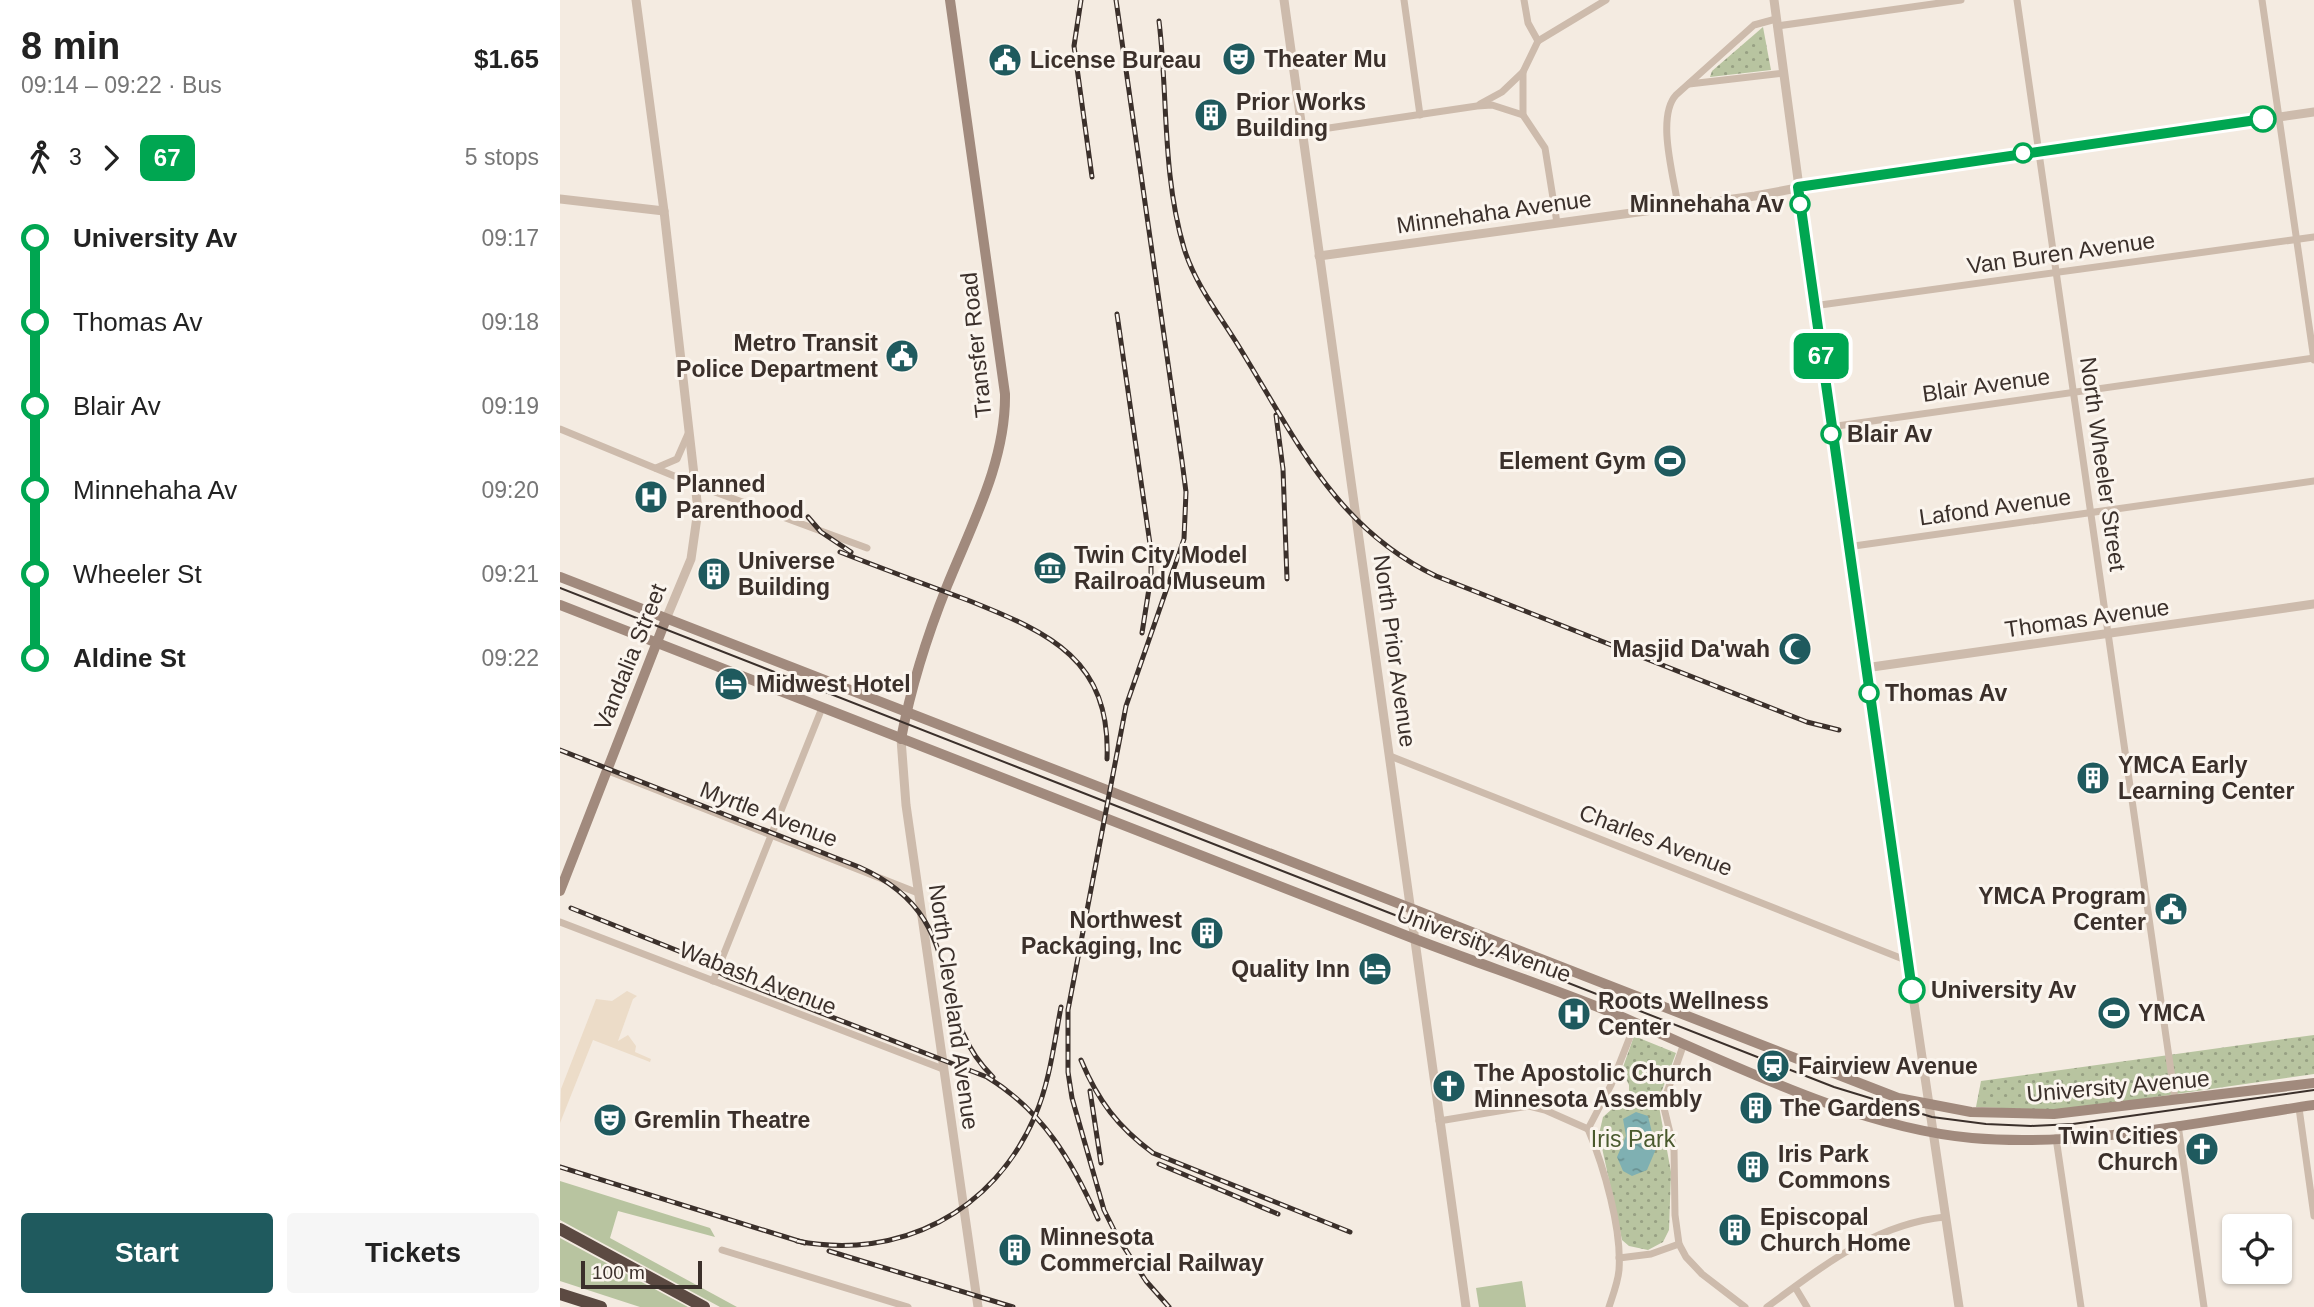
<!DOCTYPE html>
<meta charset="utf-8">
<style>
body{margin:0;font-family:Helvetica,sans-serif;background:#f6f6f6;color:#222;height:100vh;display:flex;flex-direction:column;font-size:26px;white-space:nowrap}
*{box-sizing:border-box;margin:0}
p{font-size:23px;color:#767676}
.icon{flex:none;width:38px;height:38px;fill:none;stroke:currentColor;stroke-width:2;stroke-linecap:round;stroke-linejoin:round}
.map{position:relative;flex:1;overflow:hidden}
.drawer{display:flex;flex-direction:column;background:#fff;width:560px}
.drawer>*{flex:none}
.badge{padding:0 14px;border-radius:10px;font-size:24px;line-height:46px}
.buttons{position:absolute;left:1662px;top:1214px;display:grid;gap:14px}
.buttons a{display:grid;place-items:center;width:70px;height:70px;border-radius:7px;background:#fff;box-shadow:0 2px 5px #0004;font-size:35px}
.scale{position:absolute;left:21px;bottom:18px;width:121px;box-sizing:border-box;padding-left:7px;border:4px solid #3b302b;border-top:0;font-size:19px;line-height:24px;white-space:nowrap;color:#3b302b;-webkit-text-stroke:5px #fbf5ee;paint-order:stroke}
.map>.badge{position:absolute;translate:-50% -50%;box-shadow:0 0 0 4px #fff}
.legs{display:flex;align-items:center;gap:10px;height:77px;padding:0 21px;font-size:23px}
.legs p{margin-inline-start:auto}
.head{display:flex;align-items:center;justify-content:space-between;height:119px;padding:0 21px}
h1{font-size:38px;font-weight:700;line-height:52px}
.cta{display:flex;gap:14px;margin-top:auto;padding:14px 21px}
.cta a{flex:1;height:80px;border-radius:7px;background:#1f5a5e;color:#fff;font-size:28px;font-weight:700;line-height:80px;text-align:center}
.cta a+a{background:#f6f6f6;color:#222}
ul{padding:0 21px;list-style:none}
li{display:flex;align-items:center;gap:24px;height:84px;font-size:26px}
li i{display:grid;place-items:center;width:10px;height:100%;margin:0 9px;background:currentColor}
li i::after{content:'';width:18px;height:18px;margin:-9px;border:5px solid;border-radius:50%;background:#fff}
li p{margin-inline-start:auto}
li:first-child i{background:linear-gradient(#0000 50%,currentColor 0)}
li:last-child i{background:linear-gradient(currentColor 50%,#0000 0)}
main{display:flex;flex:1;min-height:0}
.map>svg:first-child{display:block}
.grass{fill:#b8c4a0}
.park{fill:url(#park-dots)}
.plaza{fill:#ecdcc8}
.water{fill:url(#water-ripples)}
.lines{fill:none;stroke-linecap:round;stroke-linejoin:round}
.minor{stroke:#cdbbac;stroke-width:7}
.tertiary{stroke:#cdbbac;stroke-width:9}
.secondary{stroke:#a18a7d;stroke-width:10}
.motorway{stroke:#5c4a42;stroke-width:12}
.tram{stroke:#3b302b;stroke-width:2}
.rail-casing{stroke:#3b302b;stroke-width:5}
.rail{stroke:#fbf5ee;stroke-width:2.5;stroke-dasharray:8;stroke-linecap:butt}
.line-1-casing{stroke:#fff;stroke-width:16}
.line-1{stroke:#00a651;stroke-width:10}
.stop-1-dot{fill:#fff;stroke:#00a651;stroke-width:3.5}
.labels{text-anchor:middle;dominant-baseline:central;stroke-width:6;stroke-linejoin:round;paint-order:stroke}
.poi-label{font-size:23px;font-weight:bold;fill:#3b302b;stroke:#fbf5ee;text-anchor:start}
.stop-label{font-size:23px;font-weight:bold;fill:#3b302b;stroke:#fbf5ee;text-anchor:start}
.street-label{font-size:23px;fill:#3b302b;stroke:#fbf5ee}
.park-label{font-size:23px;fill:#4a5a2e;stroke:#fbf5ee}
</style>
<main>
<section class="drawer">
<div class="head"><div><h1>8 min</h1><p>09:14 – 09:22 · Bus</p></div><b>$1.65</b></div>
<div class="legs"><svg class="icon" aria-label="walk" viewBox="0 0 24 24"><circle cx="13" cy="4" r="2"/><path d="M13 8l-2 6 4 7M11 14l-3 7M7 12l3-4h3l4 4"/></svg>3<svg class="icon" aria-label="forward" viewBox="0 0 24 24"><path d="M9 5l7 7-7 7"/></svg><b class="badge" style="background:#00a651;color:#fff">67</b><p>5 stops</p></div>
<ul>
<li><i style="color:#00a651"></i><b>University Av</b><p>09:17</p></li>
<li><i style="color:#00a651"></i><span>Thomas Av</span><p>09:18</p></li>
<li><i style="color:#00a651"></i><span>Blair Av</span><p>09:19</p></li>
<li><i style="color:#00a651"></i><span>Minnehaha Av</span><p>09:20</p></li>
<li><i style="color:#00a651"></i><span>Wheeler St</span><p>09:21</p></li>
<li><i style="color:#00a651"></i><b>Aldine St</b><p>09:22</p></li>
</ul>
<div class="cta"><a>Start</a><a>Tickets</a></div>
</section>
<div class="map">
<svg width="1754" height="1307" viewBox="0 0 1754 1307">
<defs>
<pattern id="park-dots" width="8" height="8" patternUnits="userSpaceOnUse" patternTransform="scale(1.75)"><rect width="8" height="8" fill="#b8c4a0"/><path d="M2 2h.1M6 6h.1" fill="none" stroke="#97a083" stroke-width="1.8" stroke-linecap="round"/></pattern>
<pattern id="water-ripples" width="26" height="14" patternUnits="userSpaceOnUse" patternTransform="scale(1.75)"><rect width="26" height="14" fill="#7fb0b2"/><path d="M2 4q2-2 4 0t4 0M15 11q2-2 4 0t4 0" fill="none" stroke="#699091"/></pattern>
</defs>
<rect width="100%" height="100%" fill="#f4ebe1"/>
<!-- grass -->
<g class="grass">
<path d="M0,1181L150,1228L155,1237L58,1211L50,1238L177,1307H160L0,1220Z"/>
<path d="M0,1238L128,1307H80L0,1281Z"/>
<path d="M962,1281L966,1307H919L916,1288Z"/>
</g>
<!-- park -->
<g class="park">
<path d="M1203,27L1211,70L1150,77L1152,71Z"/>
<path d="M1754,1035V1074L1527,1107L1493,1110L1416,1107L1421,1081Z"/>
<path d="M1074,1036L1116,1053L1098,1101L1111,1172L1109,1230L1103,1242L1088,1250L1069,1246L1062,1240L1039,1134L1043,1117L1069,1094V1085L1062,1070Z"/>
</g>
<!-- plaza -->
<path class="plaza" d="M67,991L77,996L73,999L58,1041L68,1035L76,1046L75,1052L91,1059L90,1062L33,1040L0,1123L1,1089L36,999L52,1001Z"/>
<!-- water -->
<path class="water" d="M1076,1112L1088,1116L1096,1149L1087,1170L1072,1176L1063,1171L1057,1157L1066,1136L1063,1119Z"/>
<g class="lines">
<!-- minor -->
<g class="minor">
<path d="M844,0L860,115"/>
<path d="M964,0L968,23L978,41L963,72V115L985,148L997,223"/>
<path d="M1457,0L1615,1099"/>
<path d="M1702,0L1754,360"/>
<path d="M1217,26L1401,0"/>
<path d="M978,41L1046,0"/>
<path d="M1129,84L1224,73"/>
<path d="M920,104L942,92L963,72"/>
<path d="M742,132L917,106L932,105L963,115"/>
<path d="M1118,206C1114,177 1096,117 1116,95L1194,25L1216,19"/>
<path d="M1253,306L1754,237"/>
<path d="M1270,427L1754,358"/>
<path d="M0,429L136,485L307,548"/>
<path d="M96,468L117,459L128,434"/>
<path d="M1287,547L1754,481"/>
<path d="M830,756L1348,961"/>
<path d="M46,770L358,893"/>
<path d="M0,922L383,1069"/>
<path d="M153,981L262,708"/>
<path d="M1123,1046L1103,1104L1114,1149L1115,1215L1119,1244L1126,1257L1142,1274L1185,1307"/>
<path d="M1739,1108L1754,1216"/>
<path d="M879,1121L969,1106L985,1110L1028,1129"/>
<path d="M1618,1125L1644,1307"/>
<path d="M1028,1129C1044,1167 1062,1229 1059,1270C1058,1282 1053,1295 1049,1307"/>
<path d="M1028,1129L1051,1085L1075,1024"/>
<path d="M1496,1138L1521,1307"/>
<path d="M162,1250L348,1307"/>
<path d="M1059,1258L1091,1254L1119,1244"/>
<path d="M1235,1287L1247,1307"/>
<path d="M1207,1307C1262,1267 1314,1224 1385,1217"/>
</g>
<!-- tertiary -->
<g class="tertiary">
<path d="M76,0L104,211L138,510L131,559L106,619"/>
<path d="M724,0L906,1307"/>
<path d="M1214,0L1293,591L1399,1307"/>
<path d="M0,199L104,211"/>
<path d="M759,256L1195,196L1284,179L1754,112"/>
<path d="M1305,668L1754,604"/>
<path d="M341,739L346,805L418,1307"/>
</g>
<!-- secondary -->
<g class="secondary">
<path d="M0,577L1338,1098L1411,1112L1494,1114L1754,1083"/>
<path d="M0,605L855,939C917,963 981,984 1043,1009C1157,1056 1289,1127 1412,1138C1525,1148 1642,1121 1754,1105"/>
<path d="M341,739C351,687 367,636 387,586C412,524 446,461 445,394L390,0"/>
<path d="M0,891L106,619"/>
</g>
<!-- motorway -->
<g class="motorway">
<path d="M0,1229L144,1307"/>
<path d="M0,1294L41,1307"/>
</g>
<!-- tram -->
<path class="tram" d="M0,588L1274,1087L1372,1117L1426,1124L1471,1126L1513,1124L1754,1090"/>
<defs>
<g id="rail">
<path d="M521,0L514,46L532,177"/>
<path d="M556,0L622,461L626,492L624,539L566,706L508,1010V1072L512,1098L544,1210L558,1238L586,1281L609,1307"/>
<path d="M599,21C608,96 602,174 624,248C635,285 662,318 681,350C737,441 776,528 876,576L1247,722L1279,730"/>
<path d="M557,314L591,551V576L582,633"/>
<path d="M716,415L723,469L727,579"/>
<path d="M248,517L261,532L291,552"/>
<path d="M280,552C323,569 367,585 410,601C490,633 551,660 547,759"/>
<path d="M0,750L299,867C414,918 363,1009 433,1077"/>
<path d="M11,908L126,954L168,977L427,1077C483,1111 512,1161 538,1219"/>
<path d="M521,1060C538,1101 558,1127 593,1153L790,1232"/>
<path d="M530,1091L541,1163"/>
<path d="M599,1164L718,1214"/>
<path d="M0,1167L245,1243"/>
<path d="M237,1241C339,1261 434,1212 475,1116C490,1081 494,1043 501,1007"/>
<path d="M269,1251L453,1307"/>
</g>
</defs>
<!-- rail casing -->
<use href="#rail" class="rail-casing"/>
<!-- rail -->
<use href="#rail" class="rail"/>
</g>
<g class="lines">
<defs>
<path id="line-1" d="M1352,990L1238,187L1703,119"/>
</defs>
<!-- line-1 casing -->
<use href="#line-1" class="line-1-casing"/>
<!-- line-1 -->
<use href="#line-1" class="line-1"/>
</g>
<!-- icons -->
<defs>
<symbol id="theatre-disc" viewBox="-11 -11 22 22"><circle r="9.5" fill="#1f5a5e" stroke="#fbf5ee"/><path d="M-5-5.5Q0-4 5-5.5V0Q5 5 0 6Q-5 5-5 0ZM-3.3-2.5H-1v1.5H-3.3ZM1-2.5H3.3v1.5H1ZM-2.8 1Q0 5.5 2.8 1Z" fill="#fff"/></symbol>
<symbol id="civic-disc" viewBox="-11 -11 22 22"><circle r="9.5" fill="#1f5a5e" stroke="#fbf5ee"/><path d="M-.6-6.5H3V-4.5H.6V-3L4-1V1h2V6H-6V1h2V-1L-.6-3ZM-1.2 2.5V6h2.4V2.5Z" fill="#fff"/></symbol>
<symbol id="building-disc" viewBox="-11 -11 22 22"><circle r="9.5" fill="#1f5a5e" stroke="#fbf5ee"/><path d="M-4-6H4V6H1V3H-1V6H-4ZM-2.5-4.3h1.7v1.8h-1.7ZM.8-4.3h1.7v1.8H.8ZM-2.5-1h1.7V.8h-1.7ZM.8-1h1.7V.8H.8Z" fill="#fff"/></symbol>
<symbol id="stadium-disc" viewBox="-11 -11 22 22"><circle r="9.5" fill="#1f5a5e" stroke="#fbf5ee"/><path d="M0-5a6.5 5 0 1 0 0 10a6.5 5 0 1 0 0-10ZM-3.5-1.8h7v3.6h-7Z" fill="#fff"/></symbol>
<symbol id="hospital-disc" viewBox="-11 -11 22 22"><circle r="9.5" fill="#1f5a5e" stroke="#fbf5ee"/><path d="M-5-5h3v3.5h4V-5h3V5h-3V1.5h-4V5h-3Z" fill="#fff"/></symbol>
<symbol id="museum-disc" viewBox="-11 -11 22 22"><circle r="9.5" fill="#1f5a5e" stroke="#fbf5ee"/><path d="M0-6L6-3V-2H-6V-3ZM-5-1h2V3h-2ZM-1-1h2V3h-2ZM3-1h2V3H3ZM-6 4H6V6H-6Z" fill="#fff"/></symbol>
<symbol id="mosque-disc" viewBox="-11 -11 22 22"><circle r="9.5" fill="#1f5a5e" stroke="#fbf5ee"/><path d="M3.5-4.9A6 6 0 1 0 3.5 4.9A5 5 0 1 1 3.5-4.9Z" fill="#fff"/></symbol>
<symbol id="hotel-disc" viewBox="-11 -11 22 22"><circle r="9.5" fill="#1f5a5e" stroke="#fbf5ee"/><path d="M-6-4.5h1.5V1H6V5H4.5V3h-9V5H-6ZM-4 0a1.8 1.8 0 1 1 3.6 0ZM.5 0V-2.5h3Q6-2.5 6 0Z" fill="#fff"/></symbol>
<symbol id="station-disc" viewBox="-11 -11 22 22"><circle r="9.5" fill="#1f5a5e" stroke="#fbf5ee"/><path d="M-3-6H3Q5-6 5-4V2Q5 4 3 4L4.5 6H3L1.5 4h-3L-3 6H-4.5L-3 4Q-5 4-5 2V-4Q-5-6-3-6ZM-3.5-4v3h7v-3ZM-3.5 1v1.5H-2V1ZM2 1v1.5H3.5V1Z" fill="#fff"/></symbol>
<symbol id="church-disc" viewBox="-11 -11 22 22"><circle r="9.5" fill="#1f5a5e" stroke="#fbf5ee"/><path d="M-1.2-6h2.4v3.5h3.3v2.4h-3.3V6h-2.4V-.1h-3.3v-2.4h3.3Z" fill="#fff"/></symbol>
</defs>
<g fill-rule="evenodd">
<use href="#theatre-disc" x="660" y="40" width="38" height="38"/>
<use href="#civic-disc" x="426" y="41" width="38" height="38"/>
<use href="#building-disc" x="632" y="96" width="38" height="38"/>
<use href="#civic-disc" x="323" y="337" width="38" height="38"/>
<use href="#stadium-disc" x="1091" y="442" width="38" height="38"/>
<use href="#hospital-disc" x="72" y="478" width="38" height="38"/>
<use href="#museum-disc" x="471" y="549" width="38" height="38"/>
<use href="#building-disc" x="135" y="555" width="38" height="38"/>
<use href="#mosque-disc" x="1216" y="630" width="38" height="38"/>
<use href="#hotel-disc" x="152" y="665" width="38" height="38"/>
<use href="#building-disc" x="1514" y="759" width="38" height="38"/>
<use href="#civic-disc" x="1592" y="890" width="38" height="38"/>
<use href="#building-disc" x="628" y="914" width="38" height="38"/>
<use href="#hotel-disc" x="796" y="950" width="38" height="38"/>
<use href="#stadium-disc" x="1535" y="994" width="38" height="38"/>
<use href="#hospital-disc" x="995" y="995" width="38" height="38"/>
<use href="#station-disc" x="1194" y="1047" width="38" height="38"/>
<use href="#church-disc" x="870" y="1067" width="38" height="38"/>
<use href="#building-disc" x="1177" y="1089" width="38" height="38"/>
<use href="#theatre-disc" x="31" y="1101" width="38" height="38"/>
<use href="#church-disc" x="1623" y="1130" width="38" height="38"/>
<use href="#building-disc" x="1174" y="1148" width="38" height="38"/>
<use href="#building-disc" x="1156" y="1211" width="38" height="38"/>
<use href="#building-disc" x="436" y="1231" width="38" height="38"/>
</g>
<!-- markers -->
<g class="stop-1-dot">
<circle cx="1703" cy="119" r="12"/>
<circle cx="1463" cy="153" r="9"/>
<circle cx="1240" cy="204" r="9"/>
<circle cx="1271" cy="434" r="9"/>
<circle cx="1309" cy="693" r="9"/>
<circle cx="1352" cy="990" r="12"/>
</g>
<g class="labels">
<!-- poi labels -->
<g class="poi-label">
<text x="704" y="59">Theater Mu</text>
<text x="470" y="60">License Bureau</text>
<text x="676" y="102">Prior Works<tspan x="676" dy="26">Building</tspan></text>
<text x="318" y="343" text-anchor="end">Metro Transit<tspan x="318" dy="26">Police Department</tspan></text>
<text x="1086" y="461" text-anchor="end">Element Gym</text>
<text x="116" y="484">Planned<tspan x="116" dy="26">Parenthood</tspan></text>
<text x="514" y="555">Twin City Model<tspan x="514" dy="26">Railroad Museum</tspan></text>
<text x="178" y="561">Universe<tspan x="178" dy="26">Building</tspan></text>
<text x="1210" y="649" text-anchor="end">Masjid Da'wah</text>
<text x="196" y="684">Midwest Hotel</text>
<text x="1558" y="765">YMCA Early<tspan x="1558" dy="26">Learning Center</tspan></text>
<text x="1586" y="896" text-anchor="end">YMCA Program<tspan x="1586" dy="26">Center</tspan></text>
<text x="622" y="920" text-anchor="end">Northwest<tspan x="622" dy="26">Packaging, Inc</tspan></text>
<text x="790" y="969" text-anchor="end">Quality Inn</text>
<text x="1038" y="1001">Roots Wellness<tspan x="1038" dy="26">Center</tspan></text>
<text x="1578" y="1013">YMCA</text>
<text x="1238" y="1066">Fairview Avenue</text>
<text x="914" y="1073">The Apostolic Church<tspan x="914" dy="26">Minnesota Assembly</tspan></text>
<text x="1220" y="1108">The Gardens</text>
<text x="74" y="1120">Gremlin Theatre</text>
<text x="1618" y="1136" text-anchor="end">Twin Cities<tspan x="1618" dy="26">Church</tspan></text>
<text x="1218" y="1154">Iris Park<tspan x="1218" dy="26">Commons</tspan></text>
<text x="1200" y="1217">Episcopal<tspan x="1200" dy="26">Church Home</tspan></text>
<text x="480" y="1237">Minnesota<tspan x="480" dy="26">Commercial Railway</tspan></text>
</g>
<!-- stop labels -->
<g class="stop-label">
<text x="1224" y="204" text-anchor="end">Minnehaha Av</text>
<text x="1287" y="434">Blair Av</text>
<text x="1325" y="693">Thomas Av</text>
<text x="1371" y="990">University Av</text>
</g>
<!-- street labels -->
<g class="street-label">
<text transform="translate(934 212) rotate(-8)">Minnehaha Avenue</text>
<text transform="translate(1501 253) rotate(-8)">Van Buren Avenue</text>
<text transform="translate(416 345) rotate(-96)">Transfer Road</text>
<text transform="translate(1426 385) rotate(-8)">Blair Avenue</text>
<text transform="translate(1543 464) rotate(82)">North Wheeler Street</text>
<text transform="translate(1435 507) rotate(-8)">Lafond Avenue</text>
<text transform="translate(1527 618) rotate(-8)">Thomas Avenue</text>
<text transform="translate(835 651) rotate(82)">North Prior Avenue</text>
<text transform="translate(70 657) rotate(-68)">Vandalia Street</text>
<text transform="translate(209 814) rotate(21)">Myrtle Avenue</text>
<text transform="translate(1096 840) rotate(21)">Charles Avenue</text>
<text transform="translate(924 944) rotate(20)">University Avenue</text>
<text transform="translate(198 978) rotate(21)">Wabash Avenue</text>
<text transform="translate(394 1007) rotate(82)">North Cleveland Avenue</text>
<text transform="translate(1558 1086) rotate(-5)">University Avenue</text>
</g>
<!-- park labels -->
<g class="park-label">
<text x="1073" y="1139">Iris Park</text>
</g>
</g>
</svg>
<div class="buttons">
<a><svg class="icon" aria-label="locate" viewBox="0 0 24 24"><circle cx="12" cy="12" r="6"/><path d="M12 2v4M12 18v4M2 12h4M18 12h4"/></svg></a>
</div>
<div class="scale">100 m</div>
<b class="badge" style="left:1261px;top:356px;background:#00a651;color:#fff">67</b>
</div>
</main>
